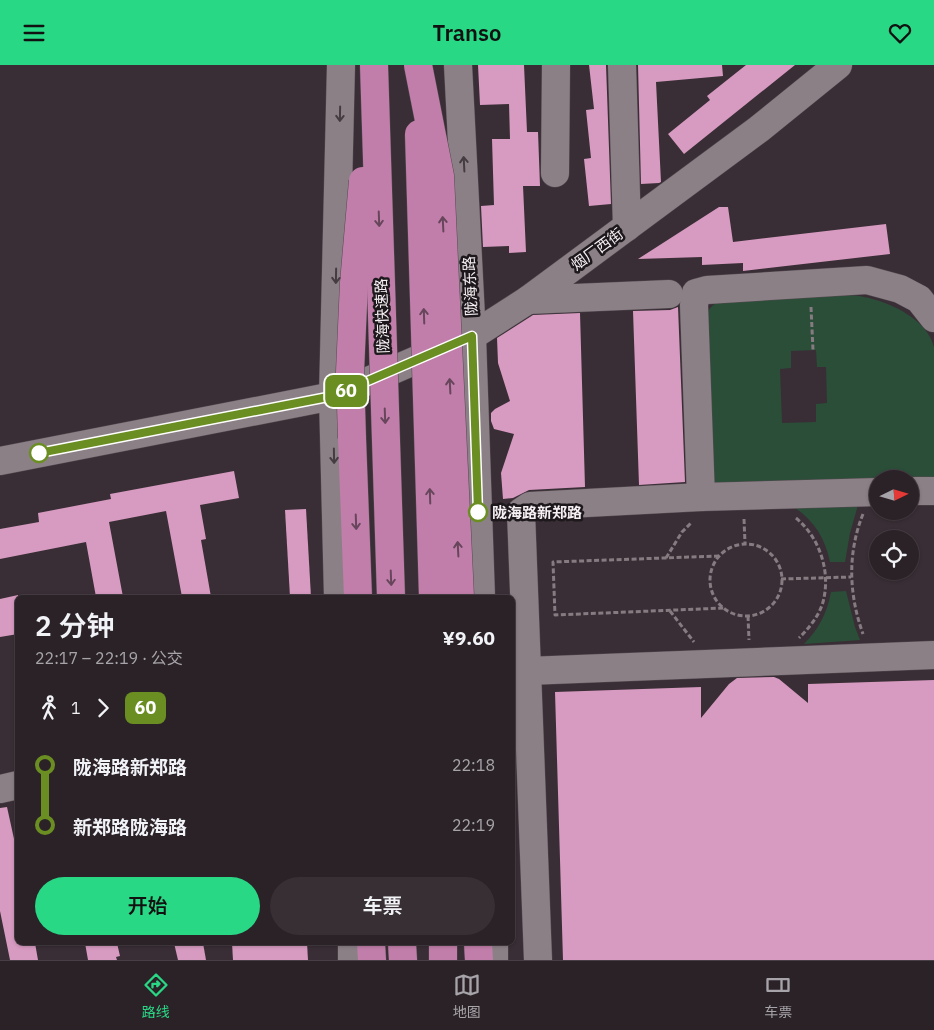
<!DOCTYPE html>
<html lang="zh">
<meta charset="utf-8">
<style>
body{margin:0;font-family:"IBM Plex Sans","Noto Sans SC",sans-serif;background:#372f34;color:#f1f3f6;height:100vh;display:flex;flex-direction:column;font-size:19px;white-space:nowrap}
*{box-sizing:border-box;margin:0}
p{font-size:16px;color:#a6a4a8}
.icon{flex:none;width:28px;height:28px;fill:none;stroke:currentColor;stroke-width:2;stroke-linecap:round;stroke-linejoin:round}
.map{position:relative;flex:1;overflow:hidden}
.details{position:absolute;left:15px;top:530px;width:500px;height:350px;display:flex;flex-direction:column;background:#2b2228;border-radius:8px;box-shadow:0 1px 4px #0004,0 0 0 1px #473f45}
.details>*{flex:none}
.badge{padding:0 10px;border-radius:8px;font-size:18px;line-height:32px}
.needle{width:32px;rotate:85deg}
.tools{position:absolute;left:869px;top:405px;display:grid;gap:10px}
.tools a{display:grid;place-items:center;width:50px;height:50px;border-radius:50%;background:#2b2228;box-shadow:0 1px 4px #0004,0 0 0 1px #473f45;font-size:25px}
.map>.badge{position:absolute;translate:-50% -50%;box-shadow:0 0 0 2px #fff}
.legs{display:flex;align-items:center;gap:8px;height:55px;padding:0 20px;font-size:16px}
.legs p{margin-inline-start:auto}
.headline{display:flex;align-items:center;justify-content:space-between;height:85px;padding:0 20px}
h1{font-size:28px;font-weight:600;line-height:38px}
.cta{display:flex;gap:10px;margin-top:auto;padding:10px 20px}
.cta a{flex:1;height:58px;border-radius:30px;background:#29d885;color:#111;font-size:20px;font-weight:600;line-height:58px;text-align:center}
.cta a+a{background:#372f34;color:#f1f3f6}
ul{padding:0 20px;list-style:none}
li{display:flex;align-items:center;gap:18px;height:60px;font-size:19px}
li i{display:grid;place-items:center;width:8px;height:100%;margin:0 6px;background:currentColor}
li i::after{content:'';width:12px;height:12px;margin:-6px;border:4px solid;border-radius:50%;background:#2b2228}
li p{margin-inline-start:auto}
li:first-child i{background:linear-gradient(#0000 50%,currentColor 0)}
li:last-child i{background:linear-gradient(currentColor 50%,#0000 0)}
header{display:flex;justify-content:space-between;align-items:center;height:65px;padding:0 20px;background:#29d885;color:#111;font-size:22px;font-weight:600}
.dock{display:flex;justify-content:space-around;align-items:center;height:70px;border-top:1px solid #473f45;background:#2b2228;font-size:14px;color:#a6a4a8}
.dock a{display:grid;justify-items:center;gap:2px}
.dock .selected{color:#29d885}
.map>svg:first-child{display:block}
.green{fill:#2b4e39;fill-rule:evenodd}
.building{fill:#d79ac1}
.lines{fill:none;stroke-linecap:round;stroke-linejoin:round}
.minor-casing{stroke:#534a50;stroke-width:29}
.highway-casing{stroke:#534a50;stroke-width:29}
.path{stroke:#857b81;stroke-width:3;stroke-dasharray:5 2.5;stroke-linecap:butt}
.minor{stroke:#8c8087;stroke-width:28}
.highway{stroke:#c27eaa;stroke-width:28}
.highway-bridge-casing{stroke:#534a50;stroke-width:29;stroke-linecap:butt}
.highway-bridge{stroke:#c27eaa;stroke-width:28}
.oneway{stroke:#443c41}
.oneway2{stroke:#67465b}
.line-1-casing{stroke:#fff;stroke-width:11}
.line-1{stroke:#6b8e23;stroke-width:8}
.stop-1-dot{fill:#fff;stroke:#6b8e23;stroke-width:2.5}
.labels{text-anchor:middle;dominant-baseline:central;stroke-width:5;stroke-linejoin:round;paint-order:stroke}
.street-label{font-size:15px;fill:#f6eff3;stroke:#1d181b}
.stop-label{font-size:15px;font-weight:bold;fill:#f6eff3;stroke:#1d181b;text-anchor:start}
</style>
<header><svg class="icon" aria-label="menu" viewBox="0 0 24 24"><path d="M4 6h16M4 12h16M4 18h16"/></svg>Transo<svg class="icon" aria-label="heart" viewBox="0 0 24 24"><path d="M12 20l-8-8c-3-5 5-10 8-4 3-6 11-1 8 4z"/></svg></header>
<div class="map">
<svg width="934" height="895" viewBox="0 0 934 895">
<rect width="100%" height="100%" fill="#392e35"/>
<!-- green -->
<g class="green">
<path d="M820,231C834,231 850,229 864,232C890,237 927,254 934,282V417L910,414H878L715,421L712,413L705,255C708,244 711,240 722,235ZM816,285L817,302H826L827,338L816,339V357L782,358L780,304L791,303V286Z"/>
<path d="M791,440H858L850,468L845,497H830C825,472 813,454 791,440Z"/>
<path d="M846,526L855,562L860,575L804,579C819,564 827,548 831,527Z"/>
</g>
<!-- building -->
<g class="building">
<path d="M478,0H524L527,67H538L540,121H523L526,187L509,188V181L483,182L481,141L494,140L492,74H510L509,39L480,40Z"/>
<path d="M589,0H606L611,139L589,141L584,94L591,93L586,45L594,44Z"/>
<path d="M638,0H722L723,11L656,17L661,117L659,118L641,119Z"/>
<path d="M746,0H795L684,89L668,69L710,35L707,31Z"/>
<path d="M719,142H728L733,177L886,159L890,189L743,206V198L702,200V192L638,194Z"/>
<path d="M678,242L685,417L639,420L633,246L670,245Z"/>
<path d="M580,248L585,422L529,425L513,433L503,434L501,408L514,369L494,364L491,356V348L495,344L510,336L498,298L497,273L533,250Z"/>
<path d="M234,406L239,433L200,440L206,474L201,475L211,532H182L166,446L109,457L123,532H96L86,477L0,494V464L39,457L38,448L111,434L110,429Z"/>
<path d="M306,444L311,532H290L285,445Z"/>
<path d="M18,530V569L0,572V534Z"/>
<path d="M774,612L779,614L808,638V619L934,615V895H563L555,627L701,622V653L729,619L737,613Z"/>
<path d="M7,742L18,792V878H35L38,895H10L0,846V743Z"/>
<path d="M85,878H117L120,891L116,892L117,895H88Z"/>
<path d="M174,878H203L206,895H178Z"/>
<path d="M232,878H307L308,895H233Z"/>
</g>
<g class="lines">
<defs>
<g id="minor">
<path d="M458,0L472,271L481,532"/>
<path d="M622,0L627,162"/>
<path d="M555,108L556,0"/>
<path d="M528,235L669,229"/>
<path d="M0,396L333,331L472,271L528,235L759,64L838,0"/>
<path d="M910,426H934"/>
<path d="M701,432L694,240L696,228L707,225L867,215L900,224L919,234L934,253"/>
<path d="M338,532L333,331L341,0"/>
<path d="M527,606L934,590"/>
<path d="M0,724L18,720"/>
<path d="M352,878V895"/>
<path d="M494,878V895"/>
<path d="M538,895L521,447L530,441L701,432L878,427"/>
</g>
<g id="highway">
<path d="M352,373L358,532"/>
<path d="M371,878L372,895"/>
<path d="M402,878L403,895"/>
<path d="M443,878V895"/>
<path d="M478,878L479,895"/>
</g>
</defs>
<!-- minor casing -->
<use href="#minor" class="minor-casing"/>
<!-- highway casing -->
<use href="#highway" class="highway-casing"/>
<!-- path -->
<g class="path">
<path d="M811,242L813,285"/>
<path d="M863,449C847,489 849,530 863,569"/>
<path d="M796,453C820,473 831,507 823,537C819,551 809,563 799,573"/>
<path d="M744,454L745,478"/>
<circle cx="746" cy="515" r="36"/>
<path d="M719,491L553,497L555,550L724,543"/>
<path d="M666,493L682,467L692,457"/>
<path d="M781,514L851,512"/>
<path d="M670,546L694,577"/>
<path d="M748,551L749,575"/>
</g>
<!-- minor -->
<use href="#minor" class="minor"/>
<!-- highway -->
<use href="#highway" class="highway"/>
<defs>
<g id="highway-bridge">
<path d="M374,0L391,532"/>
<path d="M418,0L440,111L460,532"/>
<path d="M419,69L433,532"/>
<path d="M352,373L350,307L354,218L363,116"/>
</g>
</defs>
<!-- highway-bridge casing -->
<use href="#highway-bridge" class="highway-bridge-casing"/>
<!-- highway-bridge -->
<use href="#highway-bridge" class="highway-bridge"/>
</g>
<!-- one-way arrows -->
<defs><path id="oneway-shaft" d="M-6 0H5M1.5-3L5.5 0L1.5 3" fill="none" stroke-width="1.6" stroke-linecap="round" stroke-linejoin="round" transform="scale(1.25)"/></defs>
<g class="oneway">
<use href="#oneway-shaft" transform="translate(340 49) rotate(91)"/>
<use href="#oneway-shaft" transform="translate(464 99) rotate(-93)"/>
<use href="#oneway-shaft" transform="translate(336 211) rotate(91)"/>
<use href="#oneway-shaft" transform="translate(334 391) rotate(89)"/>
</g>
<g class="oneway2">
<use href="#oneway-shaft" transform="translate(379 154) rotate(88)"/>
<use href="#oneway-shaft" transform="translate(443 159) rotate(-93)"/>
<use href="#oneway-shaft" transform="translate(424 251) rotate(-92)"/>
<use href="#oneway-shaft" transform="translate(450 321) rotate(-93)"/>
<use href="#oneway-shaft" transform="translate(385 351) rotate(88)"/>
<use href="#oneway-shaft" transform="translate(430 431) rotate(-92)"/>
<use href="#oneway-shaft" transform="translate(356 457) rotate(88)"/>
<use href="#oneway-shaft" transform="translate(458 484) rotate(-93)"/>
<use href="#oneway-shaft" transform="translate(391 513) rotate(88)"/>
</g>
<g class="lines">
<defs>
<path id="line-1" d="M39,388L333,331L472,271L478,447"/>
</defs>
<!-- line-1 casing -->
<use href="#line-1" class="line-1-casing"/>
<!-- line-1 -->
<use href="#line-1" class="line-1"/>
</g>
<!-- markers -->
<g class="stop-1-dot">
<circle cx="39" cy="388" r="9"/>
<circle cx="478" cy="447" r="9"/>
</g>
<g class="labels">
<!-- street labels -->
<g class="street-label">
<text transform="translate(597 184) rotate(-36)">烟厂西街</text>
<text transform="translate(470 221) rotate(-93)">陇海东路</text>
<text transform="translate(382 251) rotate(-92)">陇海快速路</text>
</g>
<!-- stop labels -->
<g class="stop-label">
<text x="492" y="447">陇海路新郑路</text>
</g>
</g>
</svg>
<div class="tools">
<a><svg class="needle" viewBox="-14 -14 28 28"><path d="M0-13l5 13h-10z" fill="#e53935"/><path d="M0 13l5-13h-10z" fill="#a6a4a8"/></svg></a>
<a><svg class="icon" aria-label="locate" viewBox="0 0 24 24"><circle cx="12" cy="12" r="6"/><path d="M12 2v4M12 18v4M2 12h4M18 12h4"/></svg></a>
</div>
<b class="badge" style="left:346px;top:326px;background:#6b8e23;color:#fff">60</b>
<section class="details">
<div class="headline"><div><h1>2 分钟</h1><p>22:17 – 22:19 · 公交</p></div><b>¥9.60</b></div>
<div class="legs"><svg class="icon" aria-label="walk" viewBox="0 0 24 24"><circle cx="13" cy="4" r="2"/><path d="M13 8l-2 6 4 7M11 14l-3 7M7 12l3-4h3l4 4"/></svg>1<svg class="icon" aria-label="forward" viewBox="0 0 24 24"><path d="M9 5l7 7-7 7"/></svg><b class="badge" style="background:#6b8e23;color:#fff">60</b></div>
<ul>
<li><i style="color:#6b8e23"></i><b>陇海路新郑路</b><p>22:18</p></li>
<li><i style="color:#6b8e23"></i><b>新郑路陇海路</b><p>22:19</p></li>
</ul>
<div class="cta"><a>开始</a><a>车票</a></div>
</section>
</div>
<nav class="dock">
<a class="selected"><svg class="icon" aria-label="directions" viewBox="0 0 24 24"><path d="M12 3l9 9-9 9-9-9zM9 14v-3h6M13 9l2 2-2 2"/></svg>路线</a>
<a><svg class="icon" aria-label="map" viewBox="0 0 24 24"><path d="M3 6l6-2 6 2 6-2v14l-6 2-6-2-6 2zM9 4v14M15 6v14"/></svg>地图</a>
<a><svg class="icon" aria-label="tickets" viewBox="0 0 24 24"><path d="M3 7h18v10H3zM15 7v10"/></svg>车票</a>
</nav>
